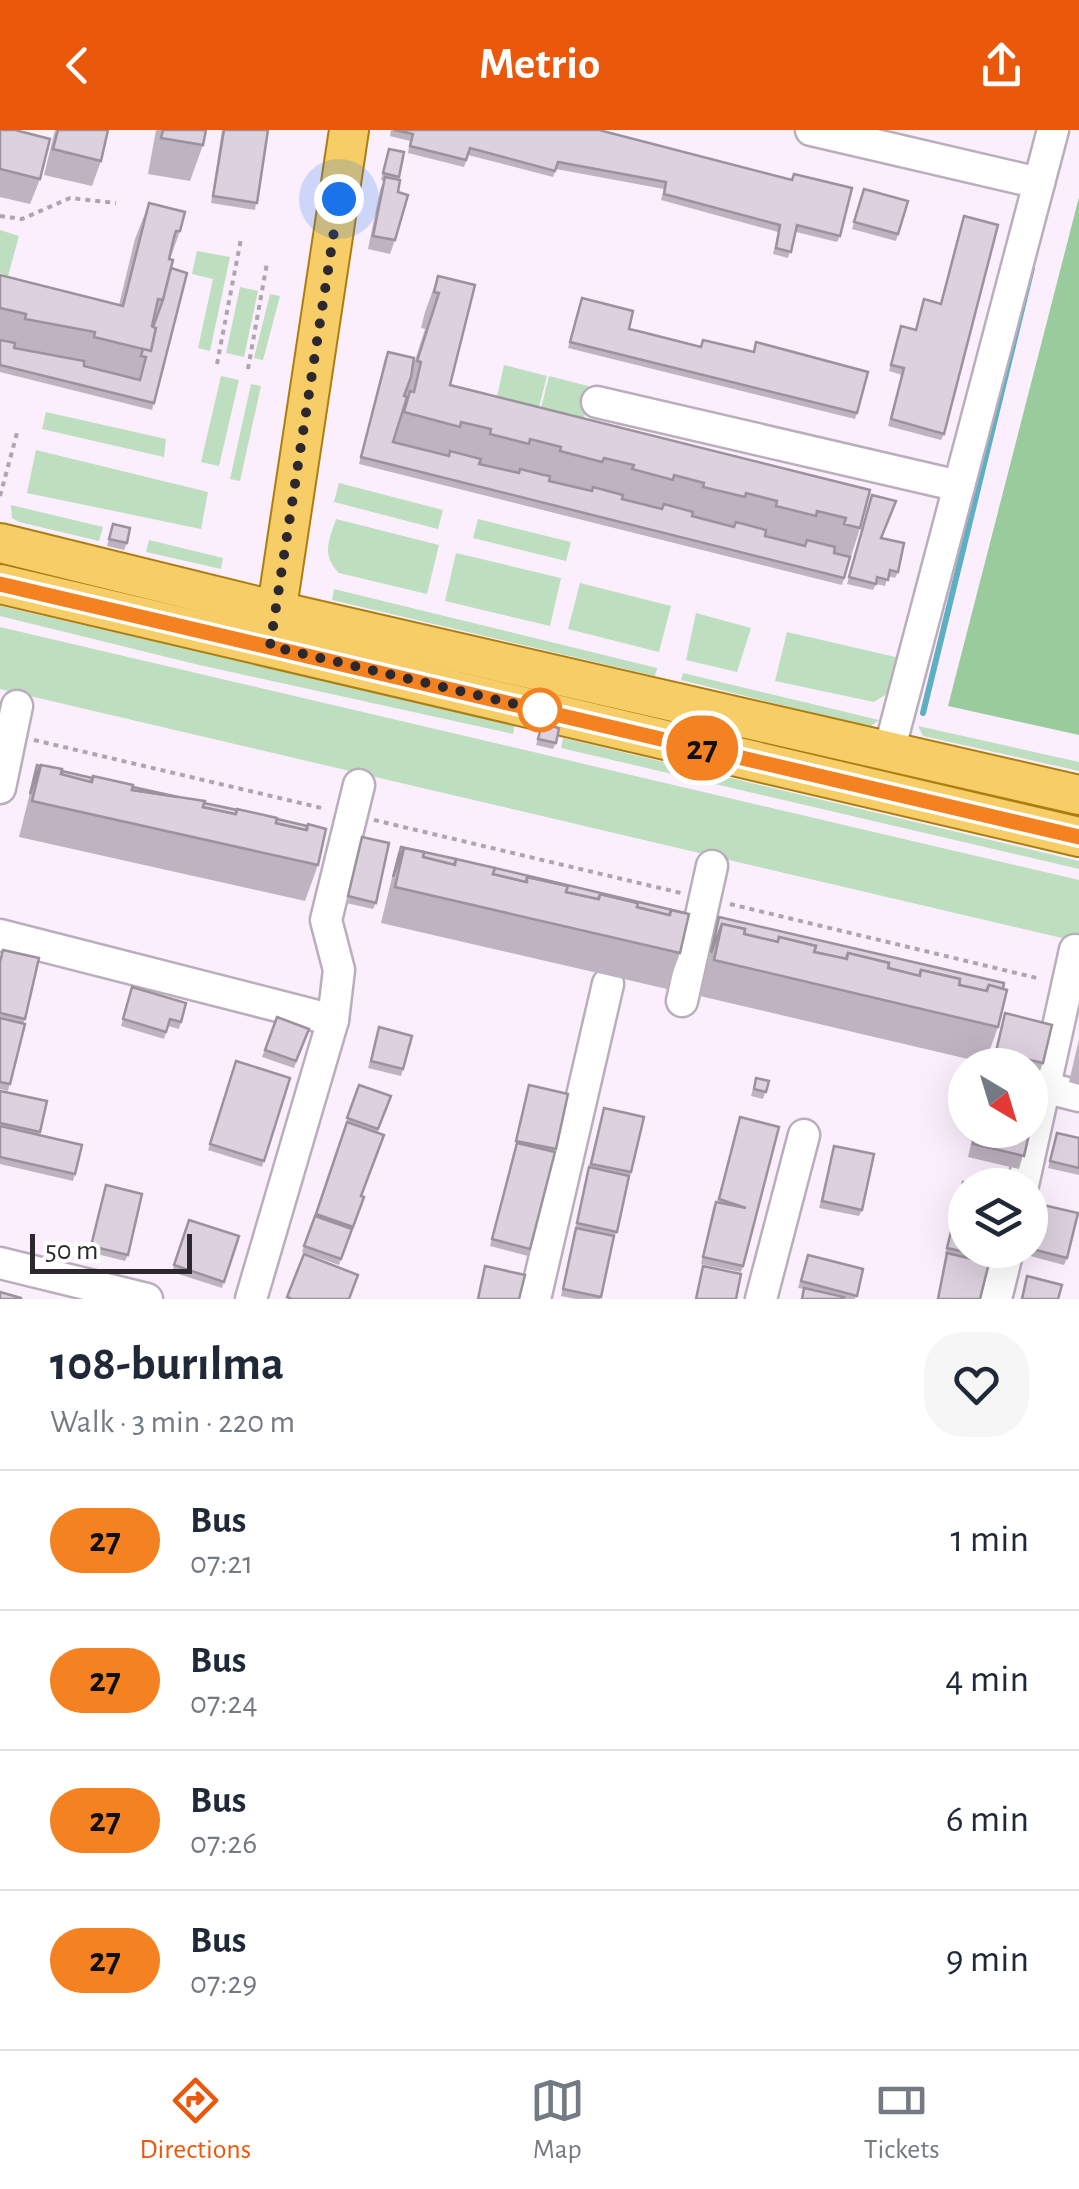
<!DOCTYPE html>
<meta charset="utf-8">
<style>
body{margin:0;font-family:"Alegreya Sans",sans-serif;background:#f6f6f7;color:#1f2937;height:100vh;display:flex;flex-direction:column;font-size:38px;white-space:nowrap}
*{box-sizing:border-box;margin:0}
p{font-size:32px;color:#747a83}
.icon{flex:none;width:55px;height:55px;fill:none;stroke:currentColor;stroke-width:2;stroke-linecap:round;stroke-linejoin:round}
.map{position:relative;height:1169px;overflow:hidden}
.sheet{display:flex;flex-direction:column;background:#fff;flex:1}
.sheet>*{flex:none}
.badge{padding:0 20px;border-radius:32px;font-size:35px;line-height:65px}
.needle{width:65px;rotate:142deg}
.buttons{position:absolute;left:948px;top:918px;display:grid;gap:20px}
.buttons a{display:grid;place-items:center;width:100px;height:100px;border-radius:50%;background:#fff;box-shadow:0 10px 40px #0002;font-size:50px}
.scale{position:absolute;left:30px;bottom:25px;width:162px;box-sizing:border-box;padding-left:10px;border:5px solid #2d282d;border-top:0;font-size:28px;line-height:35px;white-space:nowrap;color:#2d282d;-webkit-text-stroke:8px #fff;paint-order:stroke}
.you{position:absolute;width:50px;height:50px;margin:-25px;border:8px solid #fff;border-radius:50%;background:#1a73e8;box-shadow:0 0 0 15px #1a73e833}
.map>.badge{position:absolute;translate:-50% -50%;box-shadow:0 0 0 5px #fff}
.round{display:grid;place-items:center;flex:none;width:105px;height:105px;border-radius:40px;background:#f6f6f7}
.overview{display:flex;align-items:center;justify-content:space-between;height:170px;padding:0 50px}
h1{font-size:48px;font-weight:700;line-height:75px}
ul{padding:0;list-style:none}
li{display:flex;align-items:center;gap:30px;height:140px;padding:0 50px;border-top:2px solid #e0e1e3}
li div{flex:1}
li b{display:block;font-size:38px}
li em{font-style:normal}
li .badge{min-width:110px;font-weight:700;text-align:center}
header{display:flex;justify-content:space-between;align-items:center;height:130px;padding:0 50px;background:#ea580c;color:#fff;font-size:45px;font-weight:700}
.tab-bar{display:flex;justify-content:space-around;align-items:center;height:140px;border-top:2px solid #e0e1e3;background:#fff;font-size:28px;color:#747a83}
.tab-bar a{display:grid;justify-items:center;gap:5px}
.tab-bar .selected{color:#ea580c}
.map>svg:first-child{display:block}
.green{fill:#bedfbf}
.forest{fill:#99cb9d}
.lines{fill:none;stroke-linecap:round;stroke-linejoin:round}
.stream{stroke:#5fafc3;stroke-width:6}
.minor-casing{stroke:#baaebc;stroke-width:35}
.major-casing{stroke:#ac7e11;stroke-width:42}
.path{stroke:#afa5b0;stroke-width:4;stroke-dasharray:5 5;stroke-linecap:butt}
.minor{stroke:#fff;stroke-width:30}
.major{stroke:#f6cd67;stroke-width:38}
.wall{fill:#beb3c0}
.building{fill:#ddd0df;stroke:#9b929c;stroke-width:2.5}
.line-casing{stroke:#fff;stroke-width:22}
.line{stroke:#f58220;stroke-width:15}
.walk{stroke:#2d282d;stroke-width:10;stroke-dasharray:0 18}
.stop-dot{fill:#fff;stroke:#f58220;stroke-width:5}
</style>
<header><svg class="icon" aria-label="back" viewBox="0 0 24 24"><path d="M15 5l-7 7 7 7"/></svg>Metrio<svg class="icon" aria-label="share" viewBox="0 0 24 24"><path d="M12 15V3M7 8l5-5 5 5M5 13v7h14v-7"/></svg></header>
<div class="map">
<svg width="1079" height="1169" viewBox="0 0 1079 1169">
<rect width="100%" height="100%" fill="#fbeefd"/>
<!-- green -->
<g class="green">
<path d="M0,100L19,106L8,146L0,143Z"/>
<path d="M197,121L230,127L210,221L198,218L213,149L192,144Z"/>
<path d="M240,157L258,161L244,227L226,223Z"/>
<path d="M270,164L280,166L263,230L254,228Z"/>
<path d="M504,235L547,246L538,281L496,271Z"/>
<path d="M221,246L239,250L219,336L201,332Z"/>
<path d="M549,246L592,257L583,292L540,282Z"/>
<path d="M251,254L261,256L240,351L230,349Z"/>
<path d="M46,282L166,309L164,327L42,299Z"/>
<path d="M36,320L208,362L201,399L27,363Z"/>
<path d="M339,353L443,380L438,399L334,372Z"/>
<path d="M11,375L103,397L99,411L19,392L12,388Z"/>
<path d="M336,389L439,415L427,464L339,443C321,424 329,411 336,389Z"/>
<path d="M478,389L571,412L566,431L473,408Z"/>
<path d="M149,410L223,428L221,439L146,422Z"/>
<path d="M456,423L561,448L550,496L445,471Z"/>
<path d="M580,453L671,476L659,522L568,499Z"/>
<path d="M334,459L657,538L655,546L332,470Z"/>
<path d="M0,476L515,593L513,604L195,534L0,486Z"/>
<path d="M696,483L751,498L737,542L686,530Z"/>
<path d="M0,497L1079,750V812L0,559Z"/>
<path d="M787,502L900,528L890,562L874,572L775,551Z"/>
<path d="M683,543L879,590L870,597L681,550Z"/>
<path d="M918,596L1079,632V641L923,606Z"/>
<path d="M563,608L1079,731V739L561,618Z"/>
</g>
<!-- forest -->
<path class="forest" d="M1079,67V605L948,576Z"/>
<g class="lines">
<!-- stream -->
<path class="stream" d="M923,583L1032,138"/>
<defs>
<g id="minor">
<path d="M811,0L1039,53"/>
<path d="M597,272L959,356"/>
<path d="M889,621L1053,0"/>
<path d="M0,658L17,576"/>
<path d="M0,805L333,890"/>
<path d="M682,871L712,736"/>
<path d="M1047,958L1079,966"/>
<path d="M1023,1055L1075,820"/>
<path d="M0,1133L147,1169"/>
<path d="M251,1169L333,890L339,840L326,790L359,655"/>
<path d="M535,1169L608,854"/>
<path d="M761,1169L804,1005"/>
<path d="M996,1169L1008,1120"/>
</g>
<g id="major">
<path d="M0,413L277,481L1079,665"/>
<path d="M0,454L1079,707"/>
<path d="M273,504L349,0"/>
</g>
</defs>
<!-- minor casing -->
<use href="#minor" class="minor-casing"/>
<!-- major casing -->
<use href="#major" class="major-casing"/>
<!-- path -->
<g class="path">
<path d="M0,86L22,89L70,68L116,73"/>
<path d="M217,234L241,109"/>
<path d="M248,239L267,133"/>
<path d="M0,366L17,303"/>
<path d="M34,610L326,679"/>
<path d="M374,690L681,763"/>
<path d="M730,774L1041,849"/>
</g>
<!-- minor -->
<use href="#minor" class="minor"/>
<!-- major -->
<use href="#major" class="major"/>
</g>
<!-- wall -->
<g class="wall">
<path d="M0,0L40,49L30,74L0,67Z"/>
<path d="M55,0H108L101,31L92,56L44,45Z"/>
<path d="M156,0H206L203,15L190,51L148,44Z"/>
<path d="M222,0H268L255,80L211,73Z"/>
<path d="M391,0H599L840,106L837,112L796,102L788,128L773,124L778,102L661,70L664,59L556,39L553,47L468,25L464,37L408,23L410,11L390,6Z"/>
<path d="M389,19L404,22L397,50L395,110L390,124L368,119L380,60L384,51L381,50Z"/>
<path d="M864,59L908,71L896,111L852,99Z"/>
<path d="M149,73L180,101L170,129L171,138L154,273L152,280L0,242V145L119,175L135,109Z"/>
<path d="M438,146L450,255L870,360L860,398L842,455L359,334L385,228L412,240L425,199L421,198L425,182Z"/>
<path d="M579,175L629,199L857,283L855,289L568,218Z"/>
<path d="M899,203L944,304L941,310L888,296L902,245L889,241Z"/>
<path d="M872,365L881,408L898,442L895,448L888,446L885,456L876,454L873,460L847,454Z"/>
<path d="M113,394L127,413L124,420L107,416Z"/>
<path d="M542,594L556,613L553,619L536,615Z"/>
<path d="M37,635L277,689L318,735L305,771L19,707Z"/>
<path d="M362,707L376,773L373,779L346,773Z"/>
<path d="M398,723L680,823L667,859L381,793Z"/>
<path d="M719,787L998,897L985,933L700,866Z"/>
<path d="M3,820L39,828L8,961L0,959V829Z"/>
<path d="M132,857L186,873L179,899L168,896L164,909L121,896Z"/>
<path d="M1005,883L1043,933L1038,946L1030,944V935H991Z"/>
<path d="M277,887L309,899L294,938L262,927Z"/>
<path d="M377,904L403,939L401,946L368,938Z"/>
<path d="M1079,909V955L1069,952Z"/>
<path d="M236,931L290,948L262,1037L208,1020Z"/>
<path d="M756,948L769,951L763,969L751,966Z"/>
<path d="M359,955L391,966L377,1003L361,1066L364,1067L339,1135L302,1122Z"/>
<path d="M529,955L556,1019L528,1126L490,1116L515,1018Z"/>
<path d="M0,961L47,971L39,1005L75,1044L73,1051L0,1034Z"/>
<path d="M604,978L631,1042L617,1102L613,1108L600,1169H576L561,1166L587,1044Z"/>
<path d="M738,994L743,1136L741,1142L701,1134L713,1078L716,1072H717Z"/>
<path d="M974,1000H1030L1019,1039L968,1027Z"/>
<path d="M1057,1003L1079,1008V1045L1048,1038Z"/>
<path d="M834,1016L862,1080L859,1086L819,1078Z"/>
<path d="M963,1052L989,1120L985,1132L980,1169H937L947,1125L945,1124Z"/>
<path d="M104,1062L128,1125L125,1131L89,1122Z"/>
<path d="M1041,1081L1067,1128L1064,1135L1030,1126Z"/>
<path d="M189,1090L239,1106L222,1158L172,1142Z"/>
<path d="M808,1125L863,1139L855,1169H801L804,1159L798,1158Z"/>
</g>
<!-- building -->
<g class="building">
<path d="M0,0H15L50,9L40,49L0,39Z"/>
<path d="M58,0H108L101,31L53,19Z"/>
<path d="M163,0H206L203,15L161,8Z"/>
<path d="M224,0H268L257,73L213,66Z"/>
<path d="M394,0H599L792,50L794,44L852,58L840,106L797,95L791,122L776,118L780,95L664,64L666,52L558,32L555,41L470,18L466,30L410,16L413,4Z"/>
<path d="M389,19L404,22L399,47L383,43Z"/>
<path d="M385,47L400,50L398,62L408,65L395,110L373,106Z"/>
<path d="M864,59L908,71L898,104L854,92Z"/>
<path d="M149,73L185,82L180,101H176L174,107L169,129L173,130L163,170L158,169L152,196L156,198L151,221L94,207L95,202L25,189L26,184L0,178V145L123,176Z"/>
<path d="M964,86L998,95L944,304L891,289L904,238L891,235L901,196L916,200L924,169L941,174Z"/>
<path d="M171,138L187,143L154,273L0,235V210L15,213L14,218L84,231V236L140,250L146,227L141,226L143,219L151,221L156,198L153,197L163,170Z"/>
<path d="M438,146L475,155L450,255L870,360L860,398L844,394L846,388L817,381L816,386L776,376L777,371L746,363L745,367L703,357L704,353L674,345L673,350L632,339L634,335L604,328L602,332L560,321L561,317L530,309L529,314L490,304L491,299L461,292L460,297L404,282L410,261L414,262L421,232L417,231L439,163L434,162Z"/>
<path d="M582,168L633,181L629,199L638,201L701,217L703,210L754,222L756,212L868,242L857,283L570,212Z"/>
<path d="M388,222L414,228L411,247L404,266L407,267L393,312L449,326L450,321L481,329L479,334L519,343L520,339L544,345L550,346L549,351L592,361L593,357L623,365L622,369L662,379L664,374L693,382L692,386L734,397L736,392L766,400L765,406L805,416L807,410L835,417L834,423L850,427L844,448L361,327Z"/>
<path d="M872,365L896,371L881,408L904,413L898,442L890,440L888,450L877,447L876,454L849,447Z"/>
<path d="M113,394L130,398L127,413L109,409Z"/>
<path d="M542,594L559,598L556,613L538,609Z"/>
<path d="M37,635L40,636L30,664Z"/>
<path d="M41,635L62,639L61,644L92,652L93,646L133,655L132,660L205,671L203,677L236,684L237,679L277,688L276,693L307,700L308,694L326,699L318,735L32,671Z"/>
<path d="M62,641L92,648L91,652L61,644Z"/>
<path d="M133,657L178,667L132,660Z"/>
<path d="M204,673L237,680L235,684L203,677Z"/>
<path d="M277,689L307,696L306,700L276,693Z"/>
<path d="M362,707L389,713L376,773L348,766Z"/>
<path d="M401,717L456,729L454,735L423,727L424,722L404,718L393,747Z"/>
<path d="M404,718L424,722L423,727L455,735L456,729L495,738L493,744L527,752V747L568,756L566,762L599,769L600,764L638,773L637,777L670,785L671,780L689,784L680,823L395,757Z"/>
<path d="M495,738L685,783L671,780L669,785L637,777L638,773L600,764L598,769L566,762L568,756L527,747L526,752L493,744Z"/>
<path d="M719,787L1004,853L1003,859L989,855L986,861L959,855L960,849L921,840L919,846L888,838L889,833L848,823L846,829L814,822L816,816L779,807L778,812L744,804L745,799L722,794L711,823Z"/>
<path d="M722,794L745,799L744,804L778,812L779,807L816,816L814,822L847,829L848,823L889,833L888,838L920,846L921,840L960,849L959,855L987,861L989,855L1007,860L998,897L714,830Z"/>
<path d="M3,820L39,828L25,889L0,883V832Z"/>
<path d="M132,857L186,873L181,892L170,889L166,902L123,889Z"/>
<path d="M1005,883L1052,895L1043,933L996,922Z"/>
<path d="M277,887L309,899L296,931L265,920Z"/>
<path d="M0,888L25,894L10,954L0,952Z"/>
<path d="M379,897L412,906L403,939L371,931Z"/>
<path d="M236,931L290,948L264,1031L210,1014Z"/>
<path d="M756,948L769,951L766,962L754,959Z"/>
<path d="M359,955L391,966L378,999L347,988Z"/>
<path d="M529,955L568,964L556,1019L516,1011Z"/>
<path d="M1030,955L1040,957L1030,1000Z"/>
<path d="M0,961L47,971L40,1002L0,993Z"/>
<path d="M604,978L644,987L631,1042L591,1034Z"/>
<path d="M740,987L779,997L743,1136L703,1127L716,1072L746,1078L719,1069Z"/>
<path d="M347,992L384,1005L361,1066L364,1067L353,1097L316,1084Z"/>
<path d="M0,996L82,1015L75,1044L0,1027Z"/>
<path d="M976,1000H1030L1024,1026L973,1014Z"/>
<path d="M1057,1003L1079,1008V1038L1050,1031Z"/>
<path d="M517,1013L555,1022L530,1119L492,1109Z"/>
<path d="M834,1016L874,1024L862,1080L822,1071Z"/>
<path d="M589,1037L629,1046L617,1102L577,1093Z"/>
<path d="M963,1052L977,1055H965V1120H989L987,1127L947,1118Z"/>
<path d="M106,1055L142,1064L128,1125L91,1116Z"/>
<path d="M1043,1075L1078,1083L1067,1128L1032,1119Z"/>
<path d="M315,1086L352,1099L341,1129L304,1116Z"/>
<path d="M189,1090L239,1106L224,1152L174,1135Z"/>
<path d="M576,1098L614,1106L601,1167L563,1159Z"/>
<path d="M947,1123L989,1133L980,1169H938Z"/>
<path d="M304,1124L358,1145L349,1169H292L287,1167Z"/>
<path d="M808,1125L863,1139L857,1166L801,1151Z"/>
<path d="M485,1136L525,1145L519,1169H478Z"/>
<path d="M703,1136L741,1144L736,1169H696Z"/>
<path d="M1027,1146L1062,1155L1058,1169H1022Z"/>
<path d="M804,1158L844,1167L843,1169H802Z"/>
<path d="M0,1162L21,1168V1169H0Z"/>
</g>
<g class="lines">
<defs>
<path id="line" d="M0,454L1079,707"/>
</defs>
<!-- line casing -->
<use href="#line" class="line-casing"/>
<!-- line -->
<use href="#line" class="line"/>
<!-- walk -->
<path class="walk" d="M339,69L270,516L540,580"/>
</g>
<!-- markers -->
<circle class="stop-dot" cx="540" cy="580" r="20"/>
</svg>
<div class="buttons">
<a><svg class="needle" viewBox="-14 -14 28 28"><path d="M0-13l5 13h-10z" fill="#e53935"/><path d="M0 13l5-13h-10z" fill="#747a83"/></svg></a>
<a><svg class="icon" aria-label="layers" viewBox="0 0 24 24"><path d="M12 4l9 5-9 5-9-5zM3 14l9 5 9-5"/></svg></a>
</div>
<div class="scale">50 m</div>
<div class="you" style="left:339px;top:69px"></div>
<b class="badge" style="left:702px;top:618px;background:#f58220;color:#111">27</b>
</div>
<section class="sheet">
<div class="overview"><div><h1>108-burılma</h1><p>Walk · 3 min · 220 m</p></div><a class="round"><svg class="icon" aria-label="heart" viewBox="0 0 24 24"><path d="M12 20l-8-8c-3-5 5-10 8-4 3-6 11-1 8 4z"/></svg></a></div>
<ul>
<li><span class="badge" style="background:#f58220;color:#111">27</span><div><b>Bus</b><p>07:21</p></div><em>1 min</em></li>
<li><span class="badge" style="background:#f58220;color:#111">27</span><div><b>Bus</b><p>07:24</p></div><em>4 min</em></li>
<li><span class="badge" style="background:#f58220;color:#111">27</span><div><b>Bus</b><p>07:26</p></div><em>6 min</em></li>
<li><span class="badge" style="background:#f58220;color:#111">27</span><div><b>Bus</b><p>07:29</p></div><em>9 min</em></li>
</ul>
</section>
<nav class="tab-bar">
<a class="selected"><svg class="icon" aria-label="directions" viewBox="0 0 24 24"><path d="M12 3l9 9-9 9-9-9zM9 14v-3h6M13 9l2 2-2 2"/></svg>Directions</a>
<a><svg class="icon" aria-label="map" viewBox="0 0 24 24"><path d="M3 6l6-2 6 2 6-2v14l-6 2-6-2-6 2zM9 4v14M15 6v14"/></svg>Map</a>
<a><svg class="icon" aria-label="tickets" viewBox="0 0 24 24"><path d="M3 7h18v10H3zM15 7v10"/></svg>Tickets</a>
</nav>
